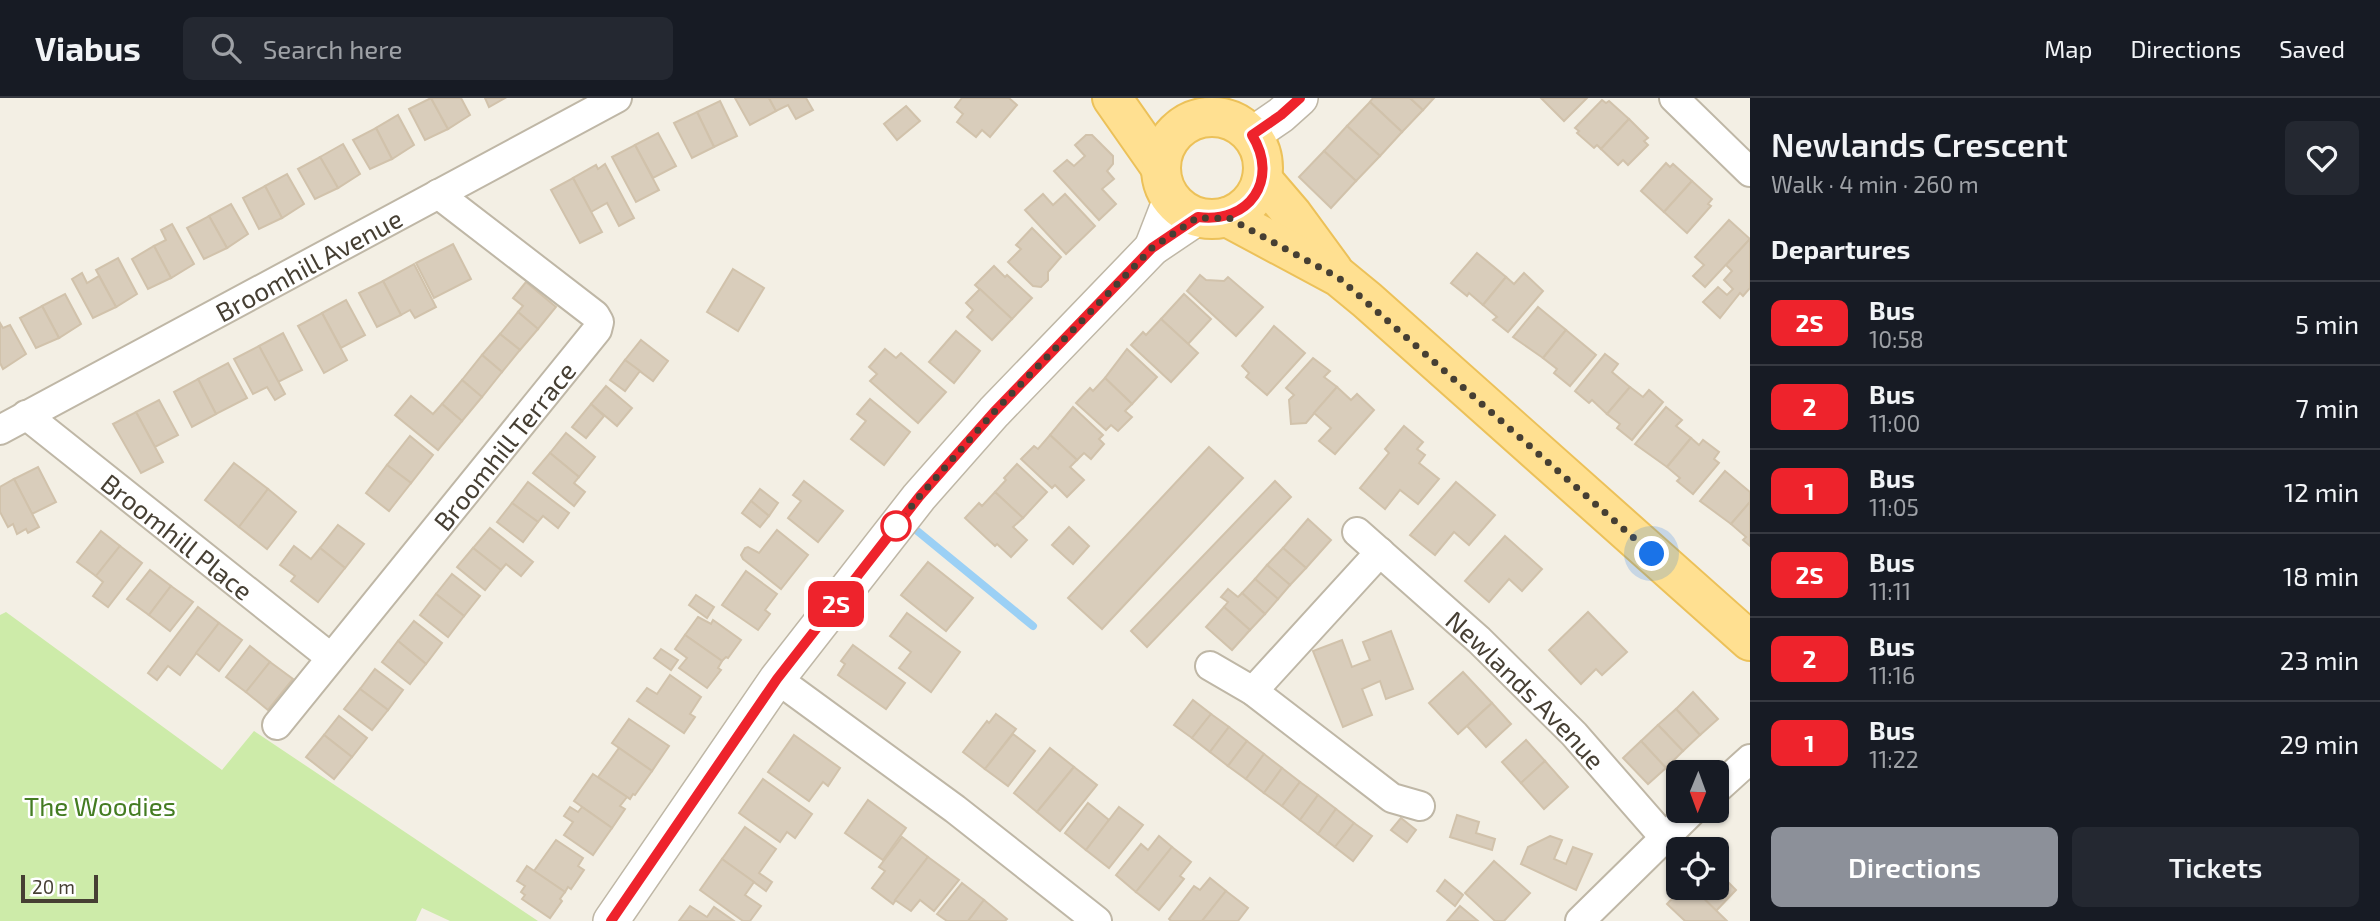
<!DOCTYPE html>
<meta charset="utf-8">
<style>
body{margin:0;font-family:"Exo 2",sans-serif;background:#242831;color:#f1f3f6;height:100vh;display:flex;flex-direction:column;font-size:26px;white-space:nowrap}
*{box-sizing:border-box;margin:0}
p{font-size:23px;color:#9ea1a6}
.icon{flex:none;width:38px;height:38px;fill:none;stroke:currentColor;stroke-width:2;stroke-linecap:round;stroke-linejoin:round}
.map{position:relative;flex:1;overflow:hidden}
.sheet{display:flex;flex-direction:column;background:#171b24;width:630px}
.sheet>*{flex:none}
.badge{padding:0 14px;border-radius:10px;font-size:24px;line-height:46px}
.needle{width:46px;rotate:181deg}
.controls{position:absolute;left:1666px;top:662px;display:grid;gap:14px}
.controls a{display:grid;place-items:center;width:63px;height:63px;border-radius:10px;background:#171b24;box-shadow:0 2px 5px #0004;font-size:35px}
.scale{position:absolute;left:21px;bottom:18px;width:77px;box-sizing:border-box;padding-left:7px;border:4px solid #463f33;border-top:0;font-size:19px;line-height:24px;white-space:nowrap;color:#463f33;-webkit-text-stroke:5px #fff;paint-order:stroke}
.you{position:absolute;width:35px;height:35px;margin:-18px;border:5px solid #fff;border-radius:50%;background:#1a73e8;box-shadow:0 0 0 10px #1a73e833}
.map>.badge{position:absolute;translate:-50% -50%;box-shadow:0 0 0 4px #fff}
h2{padding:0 21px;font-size:26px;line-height:63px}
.round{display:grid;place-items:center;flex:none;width:74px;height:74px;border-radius:10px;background:#242831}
.summary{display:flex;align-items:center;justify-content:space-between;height:119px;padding:0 21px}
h1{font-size:33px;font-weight:600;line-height:52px}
.primary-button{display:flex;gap:14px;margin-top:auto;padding:14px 21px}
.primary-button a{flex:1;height:80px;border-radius:10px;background:#8c9099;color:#fff;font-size:28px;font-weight:600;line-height:80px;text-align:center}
.primary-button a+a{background:#242831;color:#f1f3f6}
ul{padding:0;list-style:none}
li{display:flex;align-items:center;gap:21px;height:84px;padding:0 21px;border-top:2px solid #363941}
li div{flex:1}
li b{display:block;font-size:26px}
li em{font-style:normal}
li .badge{min-width:77px;font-weight:700;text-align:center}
header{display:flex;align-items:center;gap:42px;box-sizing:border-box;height:98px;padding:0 35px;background:#171b24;border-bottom:2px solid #363941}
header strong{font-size:33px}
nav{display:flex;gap:38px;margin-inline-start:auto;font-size:24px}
.search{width:490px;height:63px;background:#242831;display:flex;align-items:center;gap:18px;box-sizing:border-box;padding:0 24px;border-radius:10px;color:#9ea1a6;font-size:26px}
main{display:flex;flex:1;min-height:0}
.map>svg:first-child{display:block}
.green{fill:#cdeba9}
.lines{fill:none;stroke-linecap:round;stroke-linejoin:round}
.stream{stroke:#9bd0f5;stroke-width:8}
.building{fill:#d9cdbb;stroke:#d1c2ab;stroke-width:2}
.minor-casing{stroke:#bfb7a6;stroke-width:32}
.tertiary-casing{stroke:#bfb7a6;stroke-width:38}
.primary-casing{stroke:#ecc159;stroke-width:42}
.minor{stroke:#fff;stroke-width:28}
.tertiary{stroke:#fff;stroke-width:35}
.primary{stroke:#ffe091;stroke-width:38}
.line-casing{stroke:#fff;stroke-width:16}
.line{stroke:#ee232c;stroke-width:10}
.walk{stroke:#463f33;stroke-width:7;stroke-dasharray:0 12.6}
.stop-dot{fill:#fff;stroke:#ee232c;stroke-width:3.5}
.labels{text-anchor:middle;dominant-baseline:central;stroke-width:5;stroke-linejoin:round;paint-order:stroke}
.street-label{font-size:26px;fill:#463f33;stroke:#fff}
.park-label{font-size:26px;fill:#447c22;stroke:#fff}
</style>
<header>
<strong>Viabus</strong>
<div class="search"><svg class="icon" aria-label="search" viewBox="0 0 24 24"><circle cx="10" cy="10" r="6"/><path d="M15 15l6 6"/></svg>Search here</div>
<nav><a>Map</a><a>Directions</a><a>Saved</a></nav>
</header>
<main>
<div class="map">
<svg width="1750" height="823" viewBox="0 0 1750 823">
<rect width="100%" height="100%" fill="#f3efe4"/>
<!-- green -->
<path class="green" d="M6,514L222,672L254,633L538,823H450L422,810L416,823H0V517Z"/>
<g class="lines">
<!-- stream -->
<path class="stream" d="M910,427L1033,528"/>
</g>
<!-- building -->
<g class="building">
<path d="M431,0L448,31L425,42L409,11Z"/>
<path d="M431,0H461L470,17L448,31Z"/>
<path d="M485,0H505L489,9Z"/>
<path d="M735,0H769L776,13L750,27Z"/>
<path d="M769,0H806L813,12L796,21L788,7L776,13Z"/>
<path d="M962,0H1009L1017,7L990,39L982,32L976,39L957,24L963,16L955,9Z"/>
<path d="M1373,0H1410L1423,12L1402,34L1370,4Z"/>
<path d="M1410,0H1434L1423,12Z"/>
<path d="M1541,0H1587L1564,23Z"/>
<path d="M1602,2L1606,5L1609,3L1629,21L1601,51L1597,47L1594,50L1577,35L1579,33L1575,30Z"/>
<path d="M720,3L737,38L714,49L697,14Z"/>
<path d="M1370,4L1402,34L1380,58L1347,28Z"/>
<path d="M906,8L920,23L897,42L884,26Z"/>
<path d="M697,14L714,49L692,60L674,25Z"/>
<path d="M398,17L414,47L392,61L376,30Z"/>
<path d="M1629,21L1648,40L1644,43L1648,47L1628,67L1623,62L1618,67L1601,51Z"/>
<path d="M1347,28L1380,58L1356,83L1324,53Z"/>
<path d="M376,30L392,61L370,71L353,42Z"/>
<path d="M658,35L676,68L653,80L635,47Z"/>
<path d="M1086,37H1092L1113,58V66L1107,73L1114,81L1102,91L1116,106L1099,122L1054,73L1067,62L1074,68L1085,58L1075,47Z"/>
<path d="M343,46L360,76L338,90L320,59Z"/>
<path d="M635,47L659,92L636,104L612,59Z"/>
<path d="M1324,53L1356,83L1331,110L1299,79Z"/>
<path d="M320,59L338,90L315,101L298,71Z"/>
<path d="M1666,65L1670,69L1673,66L1692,83L1664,114L1641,93Z"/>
<path d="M605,66L634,120L619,128L607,105L591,114L573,80L596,67L598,71Z"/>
<path d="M287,76L304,106L282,120L265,88Z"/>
<path d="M573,80L602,134L580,145L551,92Z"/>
<path d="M1692,83L1712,101L1708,106L1711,108L1687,135L1664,114Z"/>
<path d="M265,88L282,120L259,131L243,100Z"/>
<path d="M1043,96L1053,107L1065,96L1095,128L1066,156L1025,112Z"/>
<path d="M231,106L248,136L227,150L209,118Z"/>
<path d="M209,118L227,150L204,161L187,130Z"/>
<path d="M1729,122L1750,141L1705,189L1693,178L1704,167L1695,159Z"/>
<path d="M172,126L194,166L171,180L154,148L166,142L161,132Z"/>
<path d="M1032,130L1061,159L1048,174V182L1041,189L1033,188L1008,164L1021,151L1016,147Z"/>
<path d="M1750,141V190L1743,198L1740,195L1720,220L1703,204L1718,189L1727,197L1733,191L1724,182L1732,173L1726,167Z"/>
<path d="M453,146L471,181L434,200L416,165Z"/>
<path d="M154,148L171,180L148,191L132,161Z"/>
<path d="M1477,155L1506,179L1483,207L1469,195L1467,198L1451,185Z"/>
<path d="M118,160L137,196L116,209L96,172Z"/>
<path d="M414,166L436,209L415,220L410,212L401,217L383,183Z"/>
<path d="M994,168L1005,179L1007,177L1032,200L1012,221L975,187Z"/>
<path d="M733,171L764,190L738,233L707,214Z"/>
<path d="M82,175L87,185L99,178L116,209L93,220L72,181Z"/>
<path d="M1524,175L1543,193L1508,234L1493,222L1497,219L1483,207L1506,179L1514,186Z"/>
<path d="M1200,177L1206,182L1224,183L1228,179L1263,209L1236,238L1187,193Z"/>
<path d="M383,183L401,217L377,229L359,195Z"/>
<path d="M526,184L556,209L538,231L518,214L523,208L513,200Z"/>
<path d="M980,191L1012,221L992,242L967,219L973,212L966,205Z"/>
<path d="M65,196L81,226L59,240L42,208Z"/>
<path d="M1184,196L1211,221L1188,246L1161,221Z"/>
<path d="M346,202L365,237L341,250L322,215Z"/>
<path d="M42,208L59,240L36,250L20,220Z"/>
<path d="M1538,209L1566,232L1543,260L1513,239Z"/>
<path d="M518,214L538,231L520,252L500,236Z"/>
<path d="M322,215L347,262L324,275L298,228Z"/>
<path d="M1161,221L1198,255L1171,284L1131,247L1143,234L1146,237Z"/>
<path d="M0,225L3,230L10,227L26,256L3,271L0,265Z"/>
<path d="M1274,228L1305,255L1267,297L1246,279L1249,275L1242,268Z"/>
<path d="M1566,232L1596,257L1570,288L1554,275L1557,271L1543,260Z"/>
<path d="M956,233L980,253L954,285L929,264Z"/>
<path d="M283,235L302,272L278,284L259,248Z"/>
<path d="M500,236L520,252L502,274L482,257Z"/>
<path d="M641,242L668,263L653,283L625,262Z"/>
<path d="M259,248L285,296L275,302L267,289L253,296L234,261Z"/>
<path d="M885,251L896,260L901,255L946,294L918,325L870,283L877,276L869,269Z"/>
<path d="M1127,251L1157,279L1132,306L1105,280Z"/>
<path d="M1605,256L1618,266L1612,274L1630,289L1607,316L1592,302L1589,305L1575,293Z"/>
<path d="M482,257L502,274L482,299L462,282Z"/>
<path d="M1313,260L1330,273L1324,279L1337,289L1306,325L1291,326L1289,302L1294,297L1286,290Z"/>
<path d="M625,262L640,273L625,293L610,282Z"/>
<path d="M228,265L247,300L216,316L198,281Z"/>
<path d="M1105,280L1132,306L1125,313L1132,319L1118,333L1111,327L1106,332L1076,305L1090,290L1093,293Z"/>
<path d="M198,281L216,316L192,329L174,294Z"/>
<path d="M462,282L482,299L462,323L442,306Z"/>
<path d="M606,288L632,310L617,328L591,306Z"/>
<path d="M1337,289L1351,302L1357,296L1374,312L1335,356L1319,343L1331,330L1314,315Z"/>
<path d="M1630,289L1643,299L1649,292L1663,304L1632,342L1617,330L1620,326L1607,316Z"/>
<path d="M411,298L433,316L442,306L462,323L438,352L395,317Z"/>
<path d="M870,301L910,334L884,367L851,341L866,323L857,316Z"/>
<path d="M159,302L178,337L155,349L136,314Z"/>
<path d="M591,306L604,318L586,340L572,329Z"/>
<path d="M1073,309L1103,337L1099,341L1104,346L1091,361L1084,355L1077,362L1050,337Z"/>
<path d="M1666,309L1682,322L1676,328L1691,340L1667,369L1635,346Z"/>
<path d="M136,314L163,364L141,375L113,326Z"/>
<path d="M1404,328L1423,344L1417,351L1425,357L1419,365L1439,381L1418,406L1400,392L1385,411L1360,390L1389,355L1385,351Z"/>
<path d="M566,335L595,359L579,379L550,355Z"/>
<path d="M1050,337L1077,362L1070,369L1084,382L1067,399L1055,387L1052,390L1021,361L1034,348L1038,351Z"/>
<path d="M410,338L433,357L411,385L387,367Z"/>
<path d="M1691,340L1699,347L1703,342L1719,354L1714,361L1719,365L1693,396L1677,383L1680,380L1667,369Z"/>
<path d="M1209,349L1243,380L1102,531L1068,500Z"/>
<path d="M550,355L579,379L574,385L585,394L574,408L533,375Z"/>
<path d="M234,365L268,391L239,429L205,402Z"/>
<path d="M1017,366L1047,394L1023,420L995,394L1006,382L1004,380Z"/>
<path d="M387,367L411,385L389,413L366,395Z"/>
<path d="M38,369L56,404L32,416L14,381Z"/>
<path d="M1725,373L1750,394V404L1731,426L1700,403Z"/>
<path d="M14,381L39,429L28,435L26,431L17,436L13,426L8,429L0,414V389Z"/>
<path d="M804,383L843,413L818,444L788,420L801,403L793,397Z"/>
<path d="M1275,383L1291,399L1147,549L1131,533Z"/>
<path d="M528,384L569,415L558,430L543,418L538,424L512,405Z"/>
<path d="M1456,384L1495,417L1469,447L1454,434L1435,457L1410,437Z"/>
<path d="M268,391L296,414L267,451L239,429Z"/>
<path d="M760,391L778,405L769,418L751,403Z"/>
<path d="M995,394L1023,420L1013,429L1027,442L1011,459L997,446L995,448L965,420L979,405L982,408Z"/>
<path d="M751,403L769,418L760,429L742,415Z"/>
<path d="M1750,404V448L1743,442L1746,439L1731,426Z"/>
<path d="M512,405L538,424L523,444L497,424Z"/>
<path d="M1308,421L1331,442L1306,470L1283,450Z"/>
<path d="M338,427L364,446L345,470L320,450Z"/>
<path d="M1069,429L1089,448L1073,466L1052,447Z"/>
<path d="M490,430L533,464L521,478L506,466L501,472L473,450Z"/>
<path d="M777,432L808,457L781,491L743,461L741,457L745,450L748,449L759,455Z"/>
<path d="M101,433L120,448L96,478L77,464Z"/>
<path d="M1505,438L1542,471L1522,493L1509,481L1489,504L1465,483Z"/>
<path d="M120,448L142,465L108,509L93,498L103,484L96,478Z"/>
<path d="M294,448L311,461L320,450L345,470L318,504L291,483L295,478L280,467Z"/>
<path d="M473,450L501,472L485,492L457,469Z"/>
<path d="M1283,450L1306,470L1290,487L1267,467Z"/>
<path d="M928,464L973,500L946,533L901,497Z"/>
<path d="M1267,467L1290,487L1278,501L1255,481Z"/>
<path d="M150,472L171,488L149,517L127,501Z"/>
<path d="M746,473L777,496L765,512L770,516L758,532L722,507Z"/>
<path d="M452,476L480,498L464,518L436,496Z"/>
<path d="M1255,481L1278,501L1265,516L1242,495Z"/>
<path d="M171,488L193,504L170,533L149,517Z"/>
<path d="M1228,491L1238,499L1242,495L1265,516L1250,532L1224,509L1228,504L1221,499Z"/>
<path d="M436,496L464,518L448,539L420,517Z"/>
<path d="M696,497L714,509L707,520L689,507Z"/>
<path d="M198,509L219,525L180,577L168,568L157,582L148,575Z"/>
<path d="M1224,509L1250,532L1232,552L1206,529Z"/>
<path d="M1588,514L1627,554L1602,577L1596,571L1581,586L1549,552Z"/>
<path d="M907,515L960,554L931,594L899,570L911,554L890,538Z"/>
<path d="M698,519L711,526L713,522L741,542L728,560L726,559L722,563L685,537Z"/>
<path d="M414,523L442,545L426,566L398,543Z"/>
<path d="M219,525L242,542L219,573L196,555Z"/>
<path d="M1391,533L1413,591L1386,601L1380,583L1362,591L1372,617L1343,629L1313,553L1342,542L1352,569L1370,562L1363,544Z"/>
<path d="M685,537L722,563L718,570L721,572L707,590L679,570L687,560L675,551Z"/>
<path d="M398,543L426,566L410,586L382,564Z"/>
<path d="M853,547L905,585L886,611L838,577L845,566L841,563Z"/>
<path d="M250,548L270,564L246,594L226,579Z"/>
<path d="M661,551L678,562L671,572L654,560Z"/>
<path d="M270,564L293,581L268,612L246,594Z"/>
<path d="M375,571L403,592L388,612L360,591Z"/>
<path d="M1463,574L1492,605L1458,636L1429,605Z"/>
<path d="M670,577L701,599L690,616L695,619L684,635L637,603L647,590L657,596Z"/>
<path d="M360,591L388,612L372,632L344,611Z"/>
<path d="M1693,594L1718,621L1700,637L1676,611Z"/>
<path d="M1193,602L1211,616L1192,640L1174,627Z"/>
<path d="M1492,605L1511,626L1486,649L1467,628Z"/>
<path d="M1676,611L1700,637L1683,653L1658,627Z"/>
<path d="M996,616L1016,631L985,671L963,654L987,623L989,625Z"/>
<path d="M1211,616L1229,629L1210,654L1192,640Z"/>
<path d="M339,618L367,640L352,659L324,637Z"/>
<path d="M629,621L669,648L652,673L612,645Z"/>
<path d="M1658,627L1683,653L1666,670L1641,643Z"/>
<path d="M1229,629L1247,643L1228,668L1210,654Z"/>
<path d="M1013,636L1035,653L1008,688L985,671Z"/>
<path d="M324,637L352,659L334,681L306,659Z"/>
<path d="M794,637L840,670L828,688L823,684L809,703L768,674Z"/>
<path d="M1526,642L1545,663L1521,685L1502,664Z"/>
<path d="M1247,643L1264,656L1246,681L1228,668Z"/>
<path d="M1641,643L1666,670L1648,686L1623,660Z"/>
<path d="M619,650L652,673L635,697L633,696L630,701L598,679Z"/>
<path d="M1050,650L1074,669L1037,714L1014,695Z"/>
<path d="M1264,656L1282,670L1264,695L1246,681Z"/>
<path d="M1545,663L1568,689L1544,711L1521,685Z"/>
<path d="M1074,669L1097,687L1060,733L1037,714Z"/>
<path d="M1282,670L1300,684L1282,708L1264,695Z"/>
<path d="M593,676L627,699L620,708L625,711L612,730L574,703Z"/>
<path d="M763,681L812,716L795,740L787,734L780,744L739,715Z"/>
<path d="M1300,684L1318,697L1300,722L1282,708Z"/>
<path d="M1318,697L1336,711L1318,736L1300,722Z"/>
<path d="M868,702L906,730L883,762L845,735Z"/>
<path d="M1088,705L1109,722L1086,752L1065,735Z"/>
<path d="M570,709L578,714L582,709L612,730L593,757L564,737L573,724L564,718Z"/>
<path d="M1119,709L1143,727L1109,770L1086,752Z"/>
<path d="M1336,711L1354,725L1335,749L1318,736Z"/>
<path d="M1457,717L1479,724L1476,735L1495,741L1492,752L1450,739Z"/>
<path d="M1401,720L1416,732L1407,744L1391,732Z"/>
<path d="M1354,725L1372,738L1353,763L1335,749Z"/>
<path d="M745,729L776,751L759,775L772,784L766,793L722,761Z"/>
<path d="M1159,738L1172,749L1136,794L1116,777L1141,746L1148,752Z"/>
<path d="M1550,738L1562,742L1554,761L1566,766L1573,749L1592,756L1576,792L1521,766L1528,749Z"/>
<path d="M902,739L928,759L893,806L872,790L885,773L879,769Z"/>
<path d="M556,742L583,760L578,768L584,772L571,791L568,789L565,794L534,773Z"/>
<path d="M1172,749L1191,764L1180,778L1184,781L1159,812L1136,794Z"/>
<path d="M928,759L959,782L934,813L920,802L911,813L895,802Z"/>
<path d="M722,761L754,784L745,797L761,808L750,823H743L700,792Z"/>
<path d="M1494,763L1530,795L1504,823H1495L1465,795Z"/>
<path d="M527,768L565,794L560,801L562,803L550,820L522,801L525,797L521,794L525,788L517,783Z"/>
<path d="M1717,773L1736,792L1716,813L1692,789H1717Z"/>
<path d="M1210,780L1226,793L1202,823H1171L1169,821L1194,788L1200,792Z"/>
<path d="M1445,782L1463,797L1455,808L1437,793Z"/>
<path d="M962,785L984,802L968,823H947L937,816Z"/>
<path d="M1683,789H1692L1727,823H1685L1667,806Z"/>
<path d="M1226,793L1248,810L1238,823H1202Z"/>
<path d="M984,802L1007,821L1005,823H968Z"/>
<path d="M690,808L707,819L714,809L734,823H679Z"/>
<path d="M1460,808L1478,823H1447Z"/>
</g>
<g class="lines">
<defs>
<g id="minor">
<path d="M1674,0L1750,74"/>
<path id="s1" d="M26,317L330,559"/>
<path id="s2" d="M0,332L617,0"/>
<path id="s3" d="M1357,434L1479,542L1574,636L1664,739"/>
<path d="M1210,568L1253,593L1392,700L1420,708"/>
<path d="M777,581L955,711L1097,823"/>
<path d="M1253,593L1380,454"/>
<path id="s4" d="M277,627L597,232L599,224L595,217L438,96"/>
<path d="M1717,691L1750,661"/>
<path d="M1580,823L1693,712"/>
</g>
<g id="tertiary">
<path d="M1252,37L1281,17L1300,0"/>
<path d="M1152,150L1171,101"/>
<path d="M611,823L777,581L919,399L994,314L1152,150L1198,119"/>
</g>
<g id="primary">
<path d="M1112,0L1161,70"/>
<circle cx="1212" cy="70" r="51"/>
<path d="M1262,81L1292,116L1333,172"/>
<path d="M1227,119L1339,179L1367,202L1750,543"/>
</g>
</defs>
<!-- minor casing -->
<use href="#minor" class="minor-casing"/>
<!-- tertiary casing -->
<use href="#tertiary" class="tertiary-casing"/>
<!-- primary casing -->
<use href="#primary" class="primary-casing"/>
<!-- minor -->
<use href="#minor" class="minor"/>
<!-- tertiary -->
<use href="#tertiary" class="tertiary"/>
<!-- primary -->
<use href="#primary" class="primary"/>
</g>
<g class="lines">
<defs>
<path id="line" d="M611,823L777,581L919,399L994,314L1152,150L1198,119C1249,126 1280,82 1252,37L1281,17L1300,0"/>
</defs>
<!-- line casing -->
<use href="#line" class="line-casing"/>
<!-- line -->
<use href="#line" class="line"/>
<!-- walk -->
<path class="walk" d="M896,428L919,399L994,314L1152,150L1198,119L1212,121L1227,119L1339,180L1652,456"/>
</g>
<!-- markers -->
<circle class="stop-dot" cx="896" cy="428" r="14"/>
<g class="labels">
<!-- street labels -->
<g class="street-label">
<text stroke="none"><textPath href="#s2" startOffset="350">Broomhill Avenue</textPath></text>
<text stroke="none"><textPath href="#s4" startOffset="360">Broomhill Terrace</textPath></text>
<text stroke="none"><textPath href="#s1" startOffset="194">Broomhill Place</textPath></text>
<text stroke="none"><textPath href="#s3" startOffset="231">Newlands Avenue</textPath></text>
</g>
<!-- park labels -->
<g class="park-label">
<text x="100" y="707">The Woodies</text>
</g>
</g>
</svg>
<div class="controls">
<a><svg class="needle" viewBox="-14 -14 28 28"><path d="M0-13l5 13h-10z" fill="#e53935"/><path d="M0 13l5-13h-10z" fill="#9ea1a6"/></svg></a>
<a><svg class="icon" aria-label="locate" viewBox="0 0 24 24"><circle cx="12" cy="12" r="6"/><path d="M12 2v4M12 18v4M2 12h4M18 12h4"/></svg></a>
</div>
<div class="scale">20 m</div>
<div class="you" style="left:1652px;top:456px"></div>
<b class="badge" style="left:836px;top:506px;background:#ee232c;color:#fff">2S</b>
</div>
<section class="sheet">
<div class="summary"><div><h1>Newlands Crescent</h1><p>Walk · 4 min · 260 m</p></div><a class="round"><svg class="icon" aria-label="heart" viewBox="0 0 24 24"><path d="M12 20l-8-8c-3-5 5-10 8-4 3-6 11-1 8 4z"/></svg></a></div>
<h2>Departures</h2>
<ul>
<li><span class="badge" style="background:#ee232c;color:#fff">2S</span><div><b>Bus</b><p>10:58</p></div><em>5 min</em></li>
<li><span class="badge" style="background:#ee232c;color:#fff">2</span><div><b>Bus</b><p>11:00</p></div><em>7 min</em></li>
<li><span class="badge" style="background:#ee232c;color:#fff">1</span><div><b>Bus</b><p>11:05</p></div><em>12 min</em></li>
<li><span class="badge" style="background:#ee232c;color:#fff">2S</span><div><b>Bus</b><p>11:11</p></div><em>18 min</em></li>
<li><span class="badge" style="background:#ee232c;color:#fff">2</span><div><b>Bus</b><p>11:16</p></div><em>23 min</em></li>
<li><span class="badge" style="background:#ee232c;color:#fff">1</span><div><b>Bus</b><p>11:22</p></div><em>29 min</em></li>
</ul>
<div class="primary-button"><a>Directions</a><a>Tickets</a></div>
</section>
</main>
